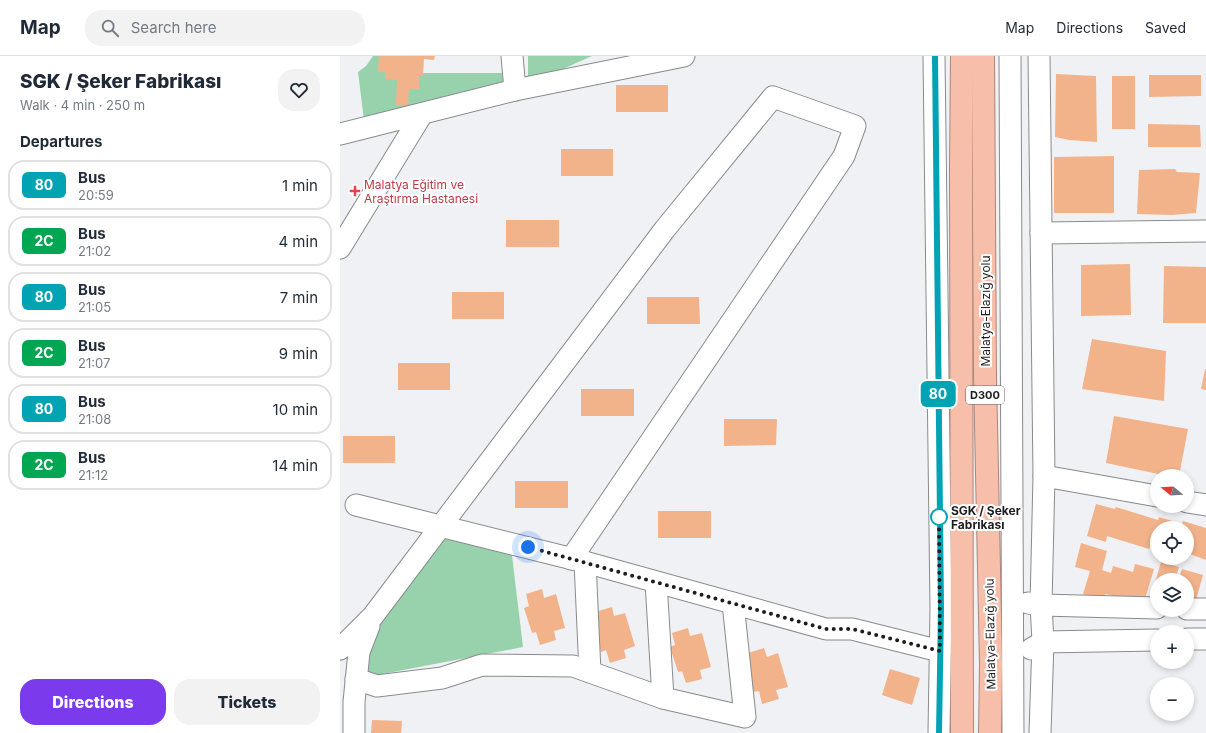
<!DOCTYPE html>
<meta charset="utf-8">
<style>
body{margin:0;font-family:Inter,sans-serif;background:#f2f2f3;color:#1f2937;height:100vh;display:flex;flex-direction:column;font-size:15px;white-space:nowrap}
*{box-sizing:border-box;margin:0}
p{font-size:13px;color:#747a83}
.icon{flex:none;width:22px;height:22px;fill:none;stroke:currentColor;stroke-width:2;stroke-linecap:round;stroke-linejoin:round}
.map{position:relative;flex:1;overflow:hidden}
.panel{display:flex;flex-direction:column;background:#fff;width:340px}
.panel>*{flex:none}
.badge{padding:0 8px;border-radius:6px;font-size:14px;line-height:26px}
.needle{width:26px;rotate:288deg}
.buttons{position:absolute;left:810px;top:413px;display:grid;gap:8px}
.buttons a{display:grid;place-items:center;width:44px;height:44px;border-radius:50%;background:#fff;box-shadow:0 2px 6px #0003;font-size:20px}
.you{position:absolute;width:20px;height:20px;margin:-10px;border:3px solid #fff;border-radius:50%;background:#1a73e8;box-shadow:0 0 0 6px #1a73e833}
.map>.badge{position:absolute;translate:-50% -50%;box-shadow:0 0 0 2px #fff}
h2{padding:0 20px;font-size:15px;line-height:36px}
.round{display:grid;place-items:center;flex:none;width:42px;height:42px;border-radius:16px;background:#f2f2f3}
.headline{display:flex;align-items:center;justify-content:space-between;height:68px;padding:0 20px}
h1{font-size:19px;font-weight:800;line-height:30px}
.button{display:flex;gap:8px;margin-top:auto;padding:8px 20px}
.button a{flex:1;height:46px;border-radius:16px;background:#7c3aed;color:#fff;font-size:16px;font-weight:800;line-height:46px;text-align:center}
.button a+a{background:#f2f2f3;color:#1f2937}
ul{padding:0;list-style:none}
li{display:flex;align-items:center;gap:12px;height:50px;margin:0 8px 6px;padding:0 12px;border:2px solid #e0e1e3;border-radius:16px}
li div{flex:1}
li b{display:block;font-size:15px}
li em{font-style:normal}
li .badge{min-width:44px;font-weight:700;text-align:center}
header{display:flex;align-items:center;gap:24px;box-sizing:border-box;height:56px;padding:0 20px;background:#fff;border-bottom:1px solid #e0e1e3}
header strong{font-size:19px}
nav{display:flex;gap:22px;margin-inline-start:auto;font-size:14px}
.search{width:280px;height:36px;background:#f2f2f3;display:flex;align-items:center;gap:10px;box-sizing:border-box;padding:0 14px;border-radius:16px;color:#747a83;font-size:15px}
main{display:flex;flex:1;min-height:0}
.map>svg:first-child{display:block}
.green{fill:#98d2ac}
.building{fill:#f2b38a}
.lines{fill:none;stroke-linecap:round;stroke-linejoin:round}
.minor-casing{stroke:#898a8d;stroke-width:23}
.highway-casing{stroke:#ab8679;stroke-width:24}
.minor{stroke:#fff;stroke-width:21}
.highway{stroke:#f7beaa;stroke-width:22}
.line-casing{stroke:#fff;stroke-width:9}
.line{stroke:#00a3b4;stroke-width:6}
.walk{stroke:#1d1d1f;stroke-width:4;stroke-dasharray:0 7.2}
.health-dot{fill:#e0444e;stroke:#fff;stroke-width:1.5}
.stop-dot{fill:#fff;stroke:#00a3b4;stroke-width:2}
.labels{text-anchor:middle;dominant-baseline:central;stroke-width:4;stroke-linejoin:round;paint-order:stroke}
.shield{fill:#fff;stroke:#616162;stroke-width:1}
.shield-label{font-size:11px;font-weight:bold;fill:#1d1d1f}
.health-label{font-size:12px;fill:#be3a42;stroke:#fff;text-anchor:start}
.street-label{font-size:12px;fill:#1d1d1f;stroke:#fff}
.stop-label{font-size:12px;font-weight:bold;fill:#1d1d1f;stroke:#fff;text-anchor:start}
</style>
<header>
<strong>Map</strong>
<div class="search"><svg class="icon" aria-label="search" viewBox="0 0 24 24"><circle cx="10" cy="10" r="6"/><path d="M15 15l6 6"/></svg>Search here</div>
<nav><a>Map</a><a>Directions</a><a>Saved</a></nav>
</header>
<main>
<section class="panel">
<div class="headline"><div><h1>SGK / Şeker Fabrikası</h1><p>Walk · 4 min · 250 m</p></div><a class="round"><svg class="icon" aria-label="heart" viewBox="0 0 24 24"><path d="M12 20l-8-8c-3-5 5-10 8-4 3-6 11-1 8 4z"/></svg></a></div>
<h2>Departures</h2>
<ul>
<li><span class="badge" style="background:#00a3b4;color:#fff">80</span><div><b>Bus</b><p>20:59</p></div><em>1 min</em></li>
<li><span class="badge" style="background:#00a651;color:#fff">2C</span><div><b>Bus</b><p>21:02</p></div><em>4 min</em></li>
<li><span class="badge" style="background:#00a3b4;color:#fff">80</span><div><b>Bus</b><p>21:05</p></div><em>7 min</em></li>
<li><span class="badge" style="background:#00a651;color:#fff">2C</span><div><b>Bus</b><p>21:07</p></div><em>9 min</em></li>
<li><span class="badge" style="background:#00a3b4;color:#fff">80</span><div><b>Bus</b><p>21:08</p></div><em>10 min</em></li>
<li><span class="badge" style="background:#00a651;color:#fff">2C</span><div><b>Bus</b><p>21:12</p></div><em>14 min</em></li>
</ul>
<div class="button"><a>Directions</a><a>Tickets</a></div>
</section>
<div class="map">
<svg width="866" height="677" viewBox="0 0 866 677">
<rect width="100%" height="100%" fill="#f0f1f5"/>
<!-- green -->
<g class="green">
<path d="M33,0H78V17H162L164,30L24,64L18,16L26,10Z"/>
<path d="M188,0H252L223,13L188,23Z"/>
<path d="M102,473L171,491L183,591L27,621L32,578Z"/>
</g>
<!-- building -->
<g class="building">
<path d="M39,0H95L94,4L84,3L83,19H79V33H69L68,50L56,49L57,24L45,23L46,16H38Z"/>
<path d="M716,18L756,20L757,86L729,84L715,81Z"/>
<path d="M809,19H861V40L809,41Z"/>
<rect x="772" y="20" width="23" height="53"/>
<rect x="276" y="29" width="52" height="27"/>
<path d="M808,68L860,69L861,91H808Z"/>
<rect x="221" y="93" width="52" height="27"/>
<path d="M774,100V157H714V101Z"/>
<path d="M835,113L837,116L860,117L856,157L832,159L797,158L799,114Z"/>
<rect x="166" y="164" width="53" height="27"/>
<path d="M790,208L791,259L741,260V209Z"/>
<path d="M824,210L866,211V267H823Z"/>
<rect x="112" y="236" width="52" height="27"/>
<path d="M307,241H359L360,268H307Z"/>
<path d="M752,283L826,295L824,345L742,333Z"/>
<rect x="58" y="307" width="52" height="27"/>
<path d="M865,313H866V334L861,333Z"/>
<rect x="241" y="333" width="53" height="27"/>
<path d="M774,360L848,373L839,420H828L766,407Z"/>
<path d="M384,363H437L436,389L384,390Z"/>
<rect x="3" y="380" width="52" height="27"/>
<rect x="175" y="425" width="53" height="27"/>
<path d="M756,448L775,453L776,451L818,464L819,461L836,466L834,472H817V490L811,488L809,493L767,480L766,486L747,480Z"/>
<rect x="318" y="455" width="53" height="27"/>
<path d="M843,465L866,472V504L847,497V472H841Z"/>
<path d="M741,487L767,495L762,514L771,517L773,510L793,516L795,508L814,513L804,546L765,538L763,544L743,538L750,515L735,511Z"/>
<path d="M821,506L839,511L835,524H817V539L812,537Z"/>
<path d="M842,513L863,519L856,544L847,541V524H838Z"/>
<path d="M202,533L204,542L216,538L225,572L214,575L216,584L200,589L196,576L192,577L184,552L189,550L186,538Z"/>
<path d="M272,551L274,560L285,557L295,590L284,594L286,602L270,607L266,594L261,596L254,570L259,569L255,556Z"/>
<path d="M348,572L350,580L362,577L371,611L360,614L362,623L346,627L342,615L338,616L330,591L335,589L332,577Z"/>
<path d="M424,592L427,601L438,597L448,631L436,634L439,643L422,648L419,635L414,636L407,611L411,610L408,597Z"/>
<path d="M550,613L580,622L572,649L542,639Z"/>
<path d="M32,664L62,665L61,677H31Z"/>
</g>
<g class="lines">
<defs>
<g id="minor">
<path d="M172,0L175,34"/>
<path d="M594,0L601,553L599,677"/>
<path d="M670,0L673,677"/>
<path d="M699,0L704,420L701,549L703,586L700,677"/>
<path d="M0,78L175,34L344,0"/>
<path d="M701,177L866,175"/>
<path d="M0,192L82,58"/>
<path d="M704,420L817,440"/>
<path d="M847,446L866,449"/>
<path d="M16,449L245,506L486,573H512L600,595"/>
<path d="M245,506L250,616"/>
<path d="M316,526L323,642"/>
<path d="M688,547L701,549L817,552"/>
<path d="M847,553H866"/>
<path d="M847,583H866"/>
<path d="M0,593L33,560L325,173L433,41L515,70L504,100L231,503"/>
<path d="M691,593L703,586L817,584"/>
<path d="M16,623L37,630L102,622L142,609L233,610L323,642L405,661L393,547"/>
<path d="M14,677V646L19,596L29,570"/>
</g>
<g id="highway">
<path d="M643,0L645,320L651,609L650,677"/>
<path d="M622,677L621,110L622,0"/>
</g>
</defs>
<!-- minor casing -->
<use href="#minor" class="minor-casing"/>
<!-- highway casing -->
<use href="#highway" class="highway-casing"/>
<!-- minor -->
<use href="#minor" class="minor"/>
<!-- highway -->
<use href="#highway" class="highway"/>
</g>
<g class="lines">
<defs>
<path id="line" d="M595,0L601,553L599,677"/>
</defs>
<!-- line casing -->
<use href="#line" class="line-casing"/>
<!-- line -->
<use href="#line" class="line"/>
<!-- walk -->
<path class="walk" d="M188,491L486,573H512L600,595L599,461"/>
</g>
<!-- markers -->
<path class="health-dot" d="M13 129h4v4h4v4h-4v4h-4v-4h-4v-4h4z"/>
<circle class="stop-dot" cx="599" cy="461" r="8"/>
<g class="labels">
<!-- shield labels -->
<rect class="shield" x="626" y="330" width="38" height="18" rx="3"/>
<g class="shield-label">
<text x="645" y="339">D300</text>
</g>
<!-- health labels -->
<g class="health-label">
<text x="24" y="128">Malatya Eğitim ve<tspan x="24" dy="14">Araştırma Hastanesi</tspan></text>
</g>
<!-- street labels -->
<g class="street-label">
<text transform="translate(645 255) rotate(-90)">Malatya-Elazığ yolu</text>
<text transform="translate(650 578) rotate(-91)">Malatya-Elazığ yolu</text>
</g>
<!-- stop labels -->
<g class="stop-label">
<text x="611" y="454">SGK / Şeker<tspan x="611" dy="14">Fabrikası</tspan></text>
</g>
</g>
</svg>
<div class="buttons">
<a><svg class="needle" viewBox="-14 -14 28 28"><path d="M0-13l5 13h-10z" fill="#e53935"/><path d="M0 13l5-13h-10z" fill="#747a83"/></svg></a>
<a><svg class="icon" aria-label="locate" viewBox="0 0 24 24"><circle cx="12" cy="12" r="6"/><path d="M12 2v4M12 18v4M2 12h4M18 12h4"/></svg></a>
<a><svg class="icon" aria-label="layers" viewBox="0 0 24 24"><path d="M12 4l9 5-9 5-9-5zM3 14l9 5 9-5"/></svg></a>
<a>+</a>
<a>−</a>
</div>
<div class="you" style="left:188px;top:491px"></div>
<b class="badge" style="left:598px;top:338px;background:#00a3b4;color:#fff">80</b>
</div>
</main>
